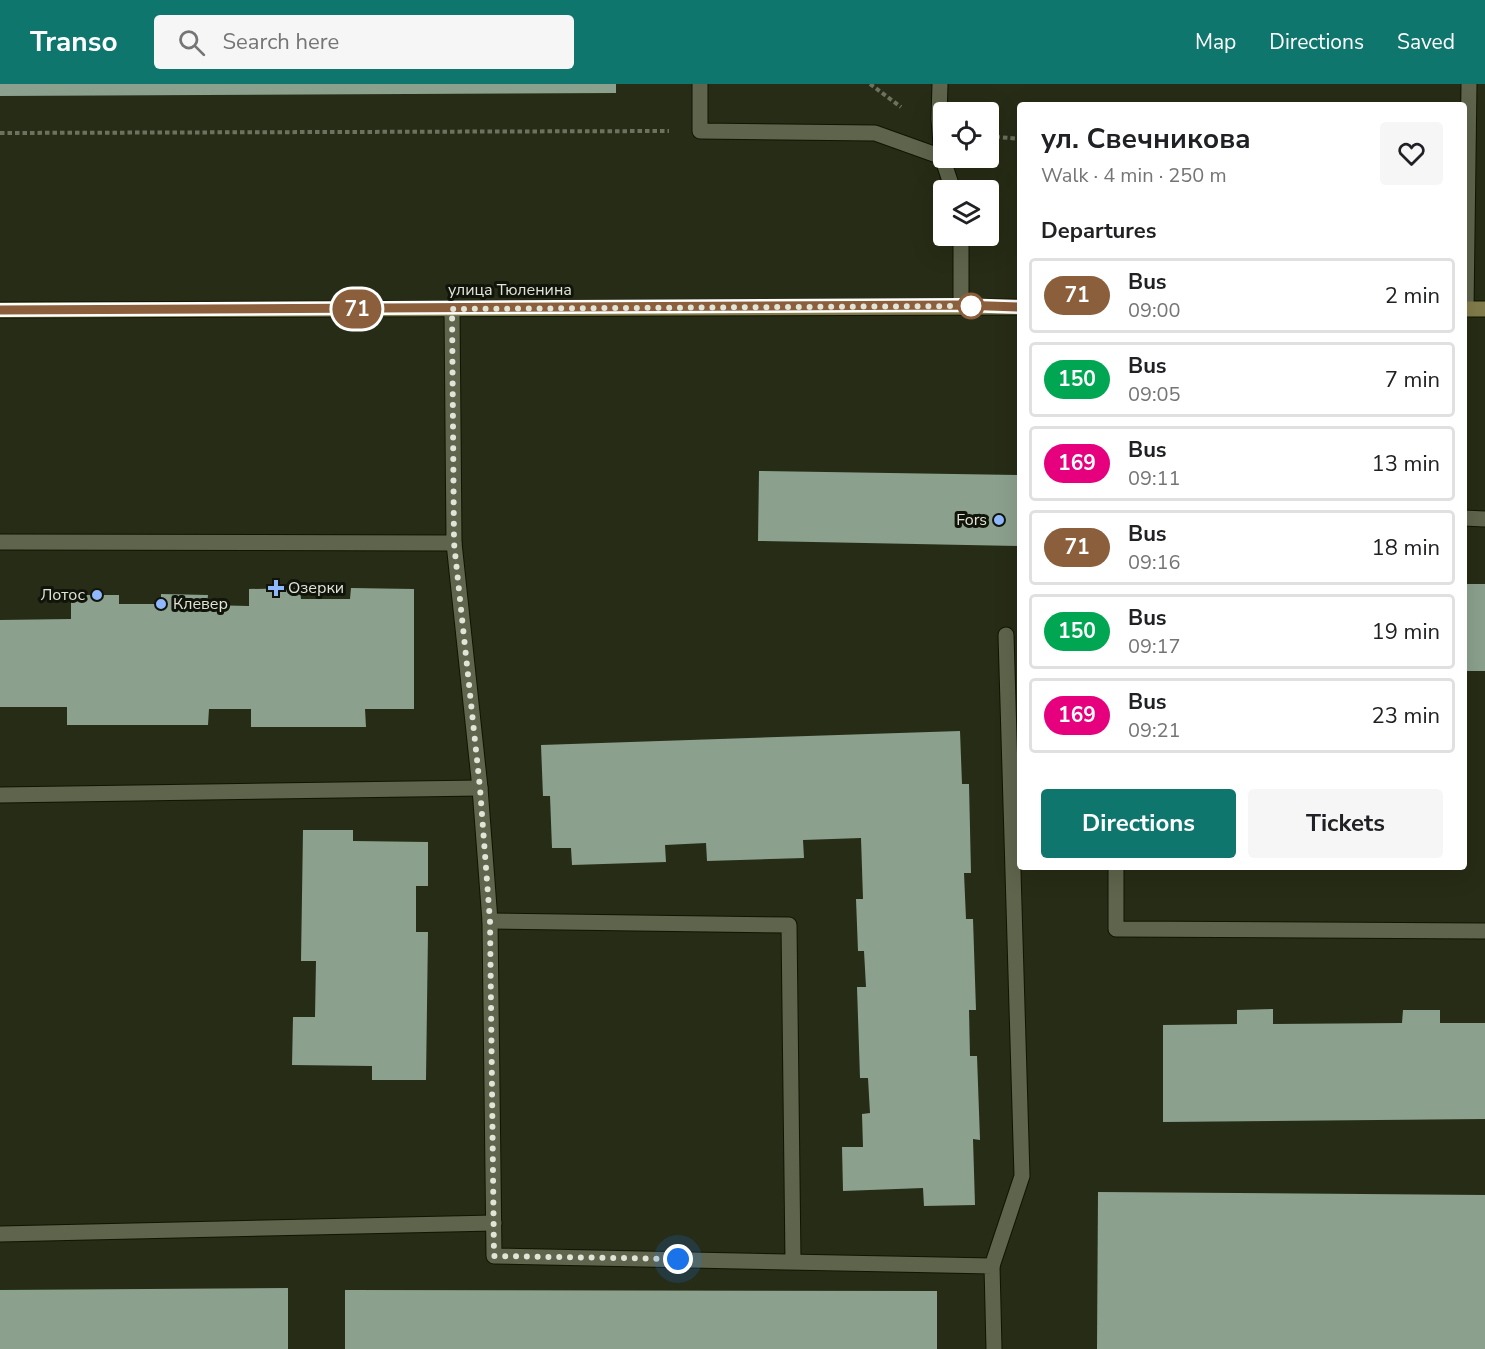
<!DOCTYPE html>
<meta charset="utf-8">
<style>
body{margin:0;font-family:"Nunito Sans",sans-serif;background:#f6f6f6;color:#202124;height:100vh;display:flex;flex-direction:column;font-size:22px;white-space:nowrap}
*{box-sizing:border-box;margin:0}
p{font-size:20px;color:#757577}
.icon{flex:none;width:33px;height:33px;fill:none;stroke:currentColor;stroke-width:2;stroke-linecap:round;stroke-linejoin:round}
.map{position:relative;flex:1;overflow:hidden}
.details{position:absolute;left:1017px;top:18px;width:450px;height:768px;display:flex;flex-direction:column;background:#fff;border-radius:6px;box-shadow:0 6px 24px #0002}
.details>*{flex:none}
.badge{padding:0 12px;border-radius:20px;font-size:21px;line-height:39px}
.tools{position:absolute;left:933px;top:18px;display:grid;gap:12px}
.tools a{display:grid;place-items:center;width:66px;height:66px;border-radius:6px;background:#fff;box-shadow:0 6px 24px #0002;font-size:30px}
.you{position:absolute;width:30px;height:30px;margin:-15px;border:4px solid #fff;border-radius:50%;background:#1a73e8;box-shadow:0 0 0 9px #1a73e833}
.map>.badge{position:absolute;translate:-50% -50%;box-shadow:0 0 0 3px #fff}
h2{padding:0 24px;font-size:22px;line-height:54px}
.round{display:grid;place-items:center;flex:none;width:63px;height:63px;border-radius:6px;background:#f6f6f6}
.head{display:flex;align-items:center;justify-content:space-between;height:102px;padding:0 24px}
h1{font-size:28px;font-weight:700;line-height:45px}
.cta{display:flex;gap:12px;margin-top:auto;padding:12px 24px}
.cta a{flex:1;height:69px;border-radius:6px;background:#0f766e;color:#fff;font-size:24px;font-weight:700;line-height:69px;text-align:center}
.cta a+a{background:#f6f6f6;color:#202124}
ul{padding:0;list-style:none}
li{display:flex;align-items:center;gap:18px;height:75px;margin:0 12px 9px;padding:0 12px;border:3px solid #e0e0e0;border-radius:6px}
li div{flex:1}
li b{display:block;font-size:22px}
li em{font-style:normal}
li .badge{min-width:66px;font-weight:700;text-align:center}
header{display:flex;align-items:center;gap:36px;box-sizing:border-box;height:84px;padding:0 30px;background:#0f766e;color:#fff}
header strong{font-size:28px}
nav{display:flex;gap:33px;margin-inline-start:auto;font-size:21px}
.search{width:420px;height:54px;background:#f6f6f6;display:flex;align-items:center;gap:15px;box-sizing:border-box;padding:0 21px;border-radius:6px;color:#757577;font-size:22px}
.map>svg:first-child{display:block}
.building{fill:#8ba18d}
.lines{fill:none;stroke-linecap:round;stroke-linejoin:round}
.lane-casing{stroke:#101502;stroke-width:17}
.street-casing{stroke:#101502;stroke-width:17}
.secondary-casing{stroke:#101502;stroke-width:17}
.path{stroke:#6d725f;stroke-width:4;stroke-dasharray:4.5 3;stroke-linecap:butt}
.lane{stroke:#5f654c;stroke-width:15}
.street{stroke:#5f654c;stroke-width:15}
.secondary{stroke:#827c4b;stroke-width:15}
.line-casing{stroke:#fff;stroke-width:14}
.line{stroke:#8b5e3c;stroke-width:9}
.walk{stroke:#e1e5d7;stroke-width:6;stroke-dasharray:0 10.8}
.stop-dot{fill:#fff;stroke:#8b5e3c;stroke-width:3}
.poi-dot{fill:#8fb8fd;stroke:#11140a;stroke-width:2}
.labels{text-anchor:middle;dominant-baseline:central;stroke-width:6;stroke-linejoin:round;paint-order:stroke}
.street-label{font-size:16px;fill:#e1e5d7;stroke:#11140a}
.poi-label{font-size:16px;fill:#e1e5d7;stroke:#11140a;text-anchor:end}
</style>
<header>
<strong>Transo</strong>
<div class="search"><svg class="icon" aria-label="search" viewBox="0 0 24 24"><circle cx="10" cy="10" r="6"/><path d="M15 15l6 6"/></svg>Search here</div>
<nav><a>Map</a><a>Directions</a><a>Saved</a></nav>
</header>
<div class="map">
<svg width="1485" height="1265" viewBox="0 0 1485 1265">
<rect width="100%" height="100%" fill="#272c16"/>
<!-- building -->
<g class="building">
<path d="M0,0H616V9L0,12Z"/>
<path d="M759,387L1020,391V462L758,457Z"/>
<rect x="1464" y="500" width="21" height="87"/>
<path d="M300,504L301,515H350L351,504L414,505V625H365L366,643H251V625H209L208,641H67V623H0V536L71,535V511H119V520H161V510L208,511L207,521L249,522V505Z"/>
<path d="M960,647L962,700H969L971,789H964L966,835H973L976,926H969L970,972H977L980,1056L973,1055L975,1121L924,1122L923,1104L843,1107L842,1063H863L862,1030L870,1029L868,994H860L857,903H866L864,867H858L856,815H863L861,754L803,756L804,774L707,777L706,759L665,761L666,778L572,781L571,764H552L550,712H543L541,661Z"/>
<path d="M303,746H353V757L428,758V802H416V848H428L426,996H372V982L292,981L293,933H315L316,877H301Z"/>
<path d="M1273,925V940L1402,939L1403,926H1440V939H1485V1035L1163,1038V941L1237,940V926Z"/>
<path d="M1098,1108L1485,1111V1265H1097Z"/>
<path d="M288,1204V1265H0V1206Z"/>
<path d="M345,1206L937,1207V1265H345Z"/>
</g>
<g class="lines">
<defs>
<g id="lane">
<path d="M700,0V47L875,49L942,73"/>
<path d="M1466,225L1469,0"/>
<path d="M1464,434L1485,435"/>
<path d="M0,458L454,459"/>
<path d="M1116,783V845L1485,847"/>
</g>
<g id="street">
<path d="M940,0L939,35L942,73L953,106"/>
<path d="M961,221V152"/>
<path d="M452,225L454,459L480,704L490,837L494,1172L992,1182L994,1265"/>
<path d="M0,711L480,704"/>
<path d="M490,837L789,841L793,1177"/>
<path d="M0,1150L494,1139"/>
<path d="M992,1182L1022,1092L1006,551"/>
</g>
<g id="secondary">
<path d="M1464,225H1485"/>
<path d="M0,226L1020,223"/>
</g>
</defs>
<!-- lane casing -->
<use href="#lane" class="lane-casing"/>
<!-- street casing -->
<use href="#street" class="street-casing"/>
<!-- secondary casing -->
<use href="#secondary" class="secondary-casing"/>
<!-- path -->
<g class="path">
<path d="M870,0L901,23"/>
<path d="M0,49L669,47"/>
<path d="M988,52L1020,55"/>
</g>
<!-- lane -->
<use href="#lane" class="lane"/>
<!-- street -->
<use href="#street" class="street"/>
<!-- secondary -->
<use href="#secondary" class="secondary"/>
</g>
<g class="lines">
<defs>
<path id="line" d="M0,226L961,221L1020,223"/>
</defs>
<!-- line casing -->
<use href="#line" class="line-casing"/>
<!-- line -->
<use href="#line" class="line"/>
<!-- walk -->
<path class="walk" d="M678,1175L494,1172L490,837L480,704L454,459L452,225L971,222"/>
</g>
<!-- markers -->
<circle class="stop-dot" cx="971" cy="222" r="12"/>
<g class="poi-dot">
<circle cx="999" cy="436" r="6"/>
<path d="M273 495h6v6h6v6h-6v6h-6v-6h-6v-6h6z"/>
<circle cx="97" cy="511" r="6"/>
<circle cx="161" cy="520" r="6"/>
</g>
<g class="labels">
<!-- street labels -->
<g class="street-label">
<text x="510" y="206">улица Тюленина</text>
</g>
<!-- poi labels -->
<g class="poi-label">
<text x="987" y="436">Fors</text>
<text x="288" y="504" text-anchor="start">Озерки</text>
<text x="85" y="511">Лотос</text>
<text x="173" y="520" text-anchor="start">Клевер</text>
</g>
</g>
</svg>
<div class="tools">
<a><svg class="icon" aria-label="locate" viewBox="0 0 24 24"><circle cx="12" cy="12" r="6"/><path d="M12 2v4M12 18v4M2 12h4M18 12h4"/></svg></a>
<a><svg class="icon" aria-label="layers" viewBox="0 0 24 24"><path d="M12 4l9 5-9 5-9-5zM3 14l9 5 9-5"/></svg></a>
</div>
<div class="you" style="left:678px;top:1175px"></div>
<b class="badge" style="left:357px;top:225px;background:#8b5e3c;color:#fff">71</b>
<section class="details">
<div class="head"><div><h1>ул. Свечникова</h1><p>Walk · 4 min · 250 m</p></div><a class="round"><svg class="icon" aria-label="heart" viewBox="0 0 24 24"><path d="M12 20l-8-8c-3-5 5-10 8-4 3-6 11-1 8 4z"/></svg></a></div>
<h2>Departures</h2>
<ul>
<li><span class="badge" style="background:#8b5e3c;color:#fff">71</span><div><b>Bus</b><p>09:00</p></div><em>2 min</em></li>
<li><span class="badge" style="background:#00a651;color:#fff">150</span><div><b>Bus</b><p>09:05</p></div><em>7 min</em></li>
<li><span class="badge" style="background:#e6007e;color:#fff">169</span><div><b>Bus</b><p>09:11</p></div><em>13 min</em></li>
<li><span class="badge" style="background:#8b5e3c;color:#fff">71</span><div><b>Bus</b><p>09:16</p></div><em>18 min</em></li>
<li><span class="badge" style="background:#00a651;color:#fff">150</span><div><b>Bus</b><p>09:17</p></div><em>19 min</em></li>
<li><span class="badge" style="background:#e6007e;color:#fff">169</span><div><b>Bus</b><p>09:21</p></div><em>23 min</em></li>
</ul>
<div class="cta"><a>Directions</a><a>Tickets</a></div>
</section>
</div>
